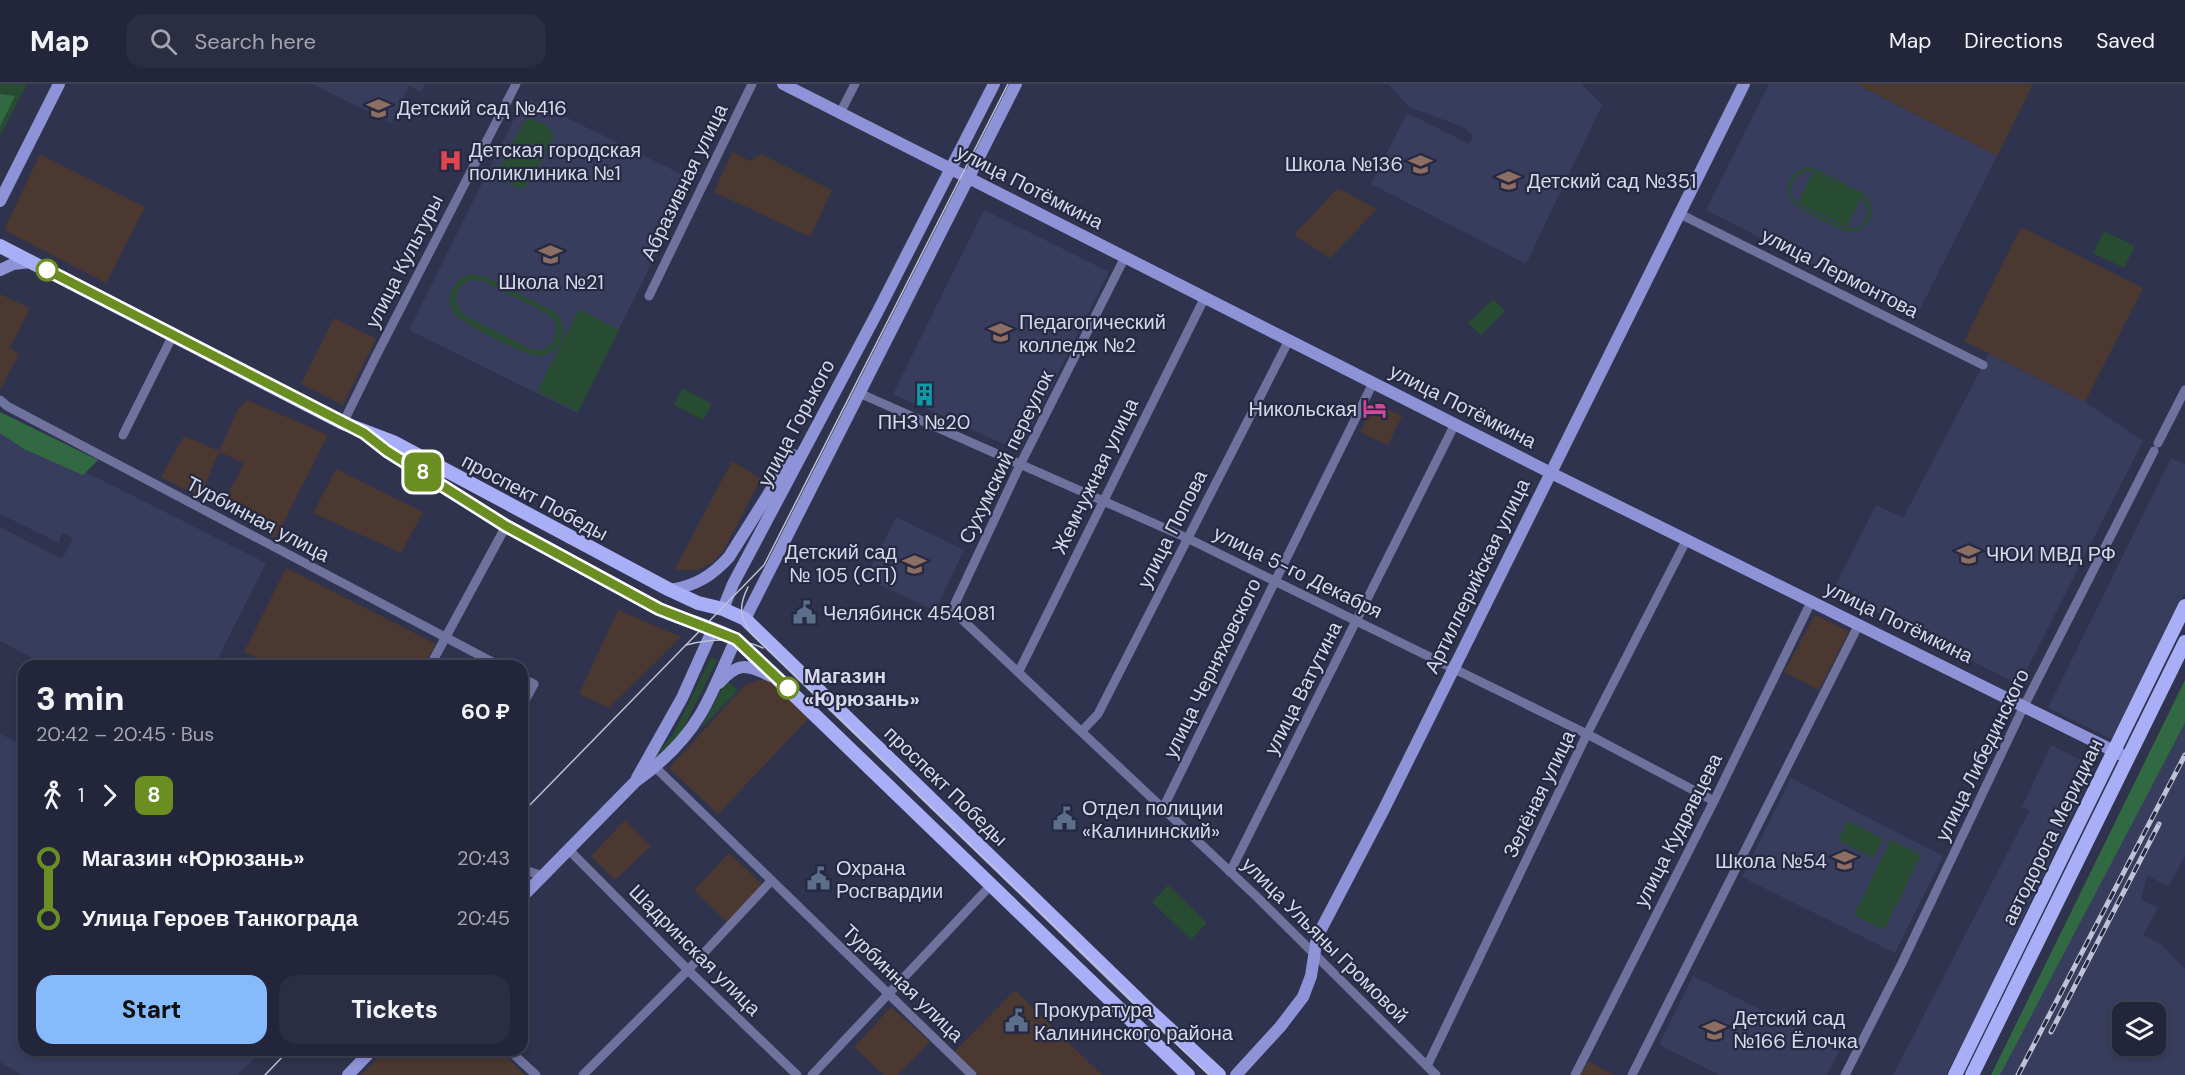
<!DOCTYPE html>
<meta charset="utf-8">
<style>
body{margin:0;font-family:"DM Sans",sans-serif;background:#2b2e42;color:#f1f3f6;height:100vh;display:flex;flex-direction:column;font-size:22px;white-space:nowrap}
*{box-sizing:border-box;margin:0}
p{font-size:20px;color:#a3a5af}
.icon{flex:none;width:33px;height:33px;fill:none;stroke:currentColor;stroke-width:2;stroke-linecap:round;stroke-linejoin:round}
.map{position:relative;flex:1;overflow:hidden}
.details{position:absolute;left:18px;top:576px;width:510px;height:396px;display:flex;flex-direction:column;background:#23263a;border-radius:18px;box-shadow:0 3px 9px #0003,0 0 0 2px #404354}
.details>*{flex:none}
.badge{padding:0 12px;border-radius:9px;font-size:21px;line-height:39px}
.tools{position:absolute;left:2112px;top:918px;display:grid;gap:12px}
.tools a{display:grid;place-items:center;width:54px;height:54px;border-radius:12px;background:#23263a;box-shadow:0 3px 9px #0003,0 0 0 2px #404354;font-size:30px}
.map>.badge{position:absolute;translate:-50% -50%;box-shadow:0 0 0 3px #fff}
.legs{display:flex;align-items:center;gap:9px;height:66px;padding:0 18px;font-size:20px}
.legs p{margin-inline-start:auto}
.headline{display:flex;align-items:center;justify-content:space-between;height:102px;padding:0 18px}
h1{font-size:33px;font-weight:800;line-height:45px}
.primary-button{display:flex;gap:12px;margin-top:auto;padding:12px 18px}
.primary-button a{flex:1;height:69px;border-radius:18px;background:#85bbfb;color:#111;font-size:24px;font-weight:800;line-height:69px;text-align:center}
.primary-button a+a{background:#2b2e42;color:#f1f3f6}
ul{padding:0 18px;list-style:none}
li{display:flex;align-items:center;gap:21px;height:60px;font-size:22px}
li i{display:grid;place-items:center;width:9px;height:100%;margin:0 8px;background:currentColor}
li i::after{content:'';width:15px;height:15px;margin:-8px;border:4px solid;border-radius:50%;background:#23263a}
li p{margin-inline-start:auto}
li:first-child i{background:linear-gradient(#0000 50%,currentColor 0)}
li:last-child i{background:linear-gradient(currentColor 50%,#0000 0)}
header{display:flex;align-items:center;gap:36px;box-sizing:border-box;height:84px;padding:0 30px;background:#23263a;border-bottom:2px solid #404354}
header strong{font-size:28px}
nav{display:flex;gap:33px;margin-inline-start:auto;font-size:21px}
.search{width:420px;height:54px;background:#2b2e42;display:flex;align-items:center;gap:15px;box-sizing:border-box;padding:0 21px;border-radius:18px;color:#a3a5af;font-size:22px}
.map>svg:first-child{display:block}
.commercial{fill:#4b3831}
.built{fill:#393d5d;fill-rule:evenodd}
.green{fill:#274c31;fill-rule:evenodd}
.forest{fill:#316a42}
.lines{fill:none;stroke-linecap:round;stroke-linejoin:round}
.street{stroke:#6e729d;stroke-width:9}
.secondary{stroke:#8e93d8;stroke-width:12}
.primary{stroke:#a9aff6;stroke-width:14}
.tram{stroke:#bfc2d5;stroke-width:1.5}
.rail-casing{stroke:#bfc2d5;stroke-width:5}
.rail{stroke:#262942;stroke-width:3;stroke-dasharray:9;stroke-linecap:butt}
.line-1-casing{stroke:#fff;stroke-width:14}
.line-1{stroke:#6b8e23;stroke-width:9}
.stop-1-dot{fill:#fff;stroke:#6b8e23;stroke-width:3}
.labels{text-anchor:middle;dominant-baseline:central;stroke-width:4.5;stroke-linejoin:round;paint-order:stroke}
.poi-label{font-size:20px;fill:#d6d9ea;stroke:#262942;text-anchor:start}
.street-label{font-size:20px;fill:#d6d9ea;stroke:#262942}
.stop-label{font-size:20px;font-weight:bold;fill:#d6d9ea;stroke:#262942;text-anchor:start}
</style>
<header>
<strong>Map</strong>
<div class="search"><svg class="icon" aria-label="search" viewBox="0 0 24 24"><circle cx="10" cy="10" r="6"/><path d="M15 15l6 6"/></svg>Search here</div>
<nav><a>Map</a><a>Directions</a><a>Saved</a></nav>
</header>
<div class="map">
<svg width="2185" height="991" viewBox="0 0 2185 991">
<rect width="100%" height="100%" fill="#2f334d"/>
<!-- commercial -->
<g class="commercial">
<path d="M1856,0H2033L1997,72Z"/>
<path d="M732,68L750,77L761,70L832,106L810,153L714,108Z"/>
<path d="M40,70L145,123L106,199L4,146Z"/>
<path d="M1338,104L1377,125L1330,174L1294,151Z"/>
<path d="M2021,143L2143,204L2085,318L1964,257Z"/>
<path d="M0,210L30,224L10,264L19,270L0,306Z"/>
<path d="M334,234L376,255L343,321L301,300Z"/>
<path d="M247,316L328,351L275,455L221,424L244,379L219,368L200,413L161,393L184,352L219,367L238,325Z"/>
<path d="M1374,319L1402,332L1388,361L1360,348Z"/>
<path d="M732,377L761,395L722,469L712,479L697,486H674Z"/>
<path d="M336,385L423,428L401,469L313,429Z"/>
<path d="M286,484L318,500L436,560L423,582H277L244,568Z"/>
<path d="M618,526L681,553L609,624L579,610Z"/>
<path d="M1815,531L1849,547L1819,606L1784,588Z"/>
<path d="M766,594L811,632L718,730L669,684L745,601Z"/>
<path d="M625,736L651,762L615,796L591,772Z"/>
<path d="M729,769L763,801L728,839L694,806Z"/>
<path d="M1015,906L1102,991H978L954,968Z"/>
<path d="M891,923L930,958L898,991H884L854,963Z"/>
<path d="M386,966H499L525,991H361Z"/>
<path d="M1588,977L1614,991H1580Z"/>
</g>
<!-- built -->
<g class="built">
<path d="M313,0H425L421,8L409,2L391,39Z"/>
<path d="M1388,0H1581L1602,21L1526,180L1371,100L1407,29L1469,60L1473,52L1463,43L1409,23Z"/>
<path d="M1769,0H1856L1997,72L1916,233L1706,126Z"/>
<path d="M525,13L693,96L577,329L409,246Z"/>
<path d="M984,126L1109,188L1019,367L893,310Z"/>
<path d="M1989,270L2085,318L2143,357L2019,601L1833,506L1876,421L1903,434Z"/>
<path d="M0,345L266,479L214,582H48L0,557V443L62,475L73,454L62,449L59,459L0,430Z"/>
<path d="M2171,374L2185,380V509L2111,655L2048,624Z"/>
<path d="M896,433L964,466L935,527L866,494Z"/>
<path d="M2185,639V772L2168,803L2147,791L2141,816L2158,824L2143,851L2162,861L2185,885V991H1999ZM2122,928H2156V962H2122Z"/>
<path d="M0,650L24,661V966H262L238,991H22L0,978Z"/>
<path d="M2051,661L2095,683L1972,941L1946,991H1893L2029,727L2022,723Z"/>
<path d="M1791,694L1943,772L1895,869L1742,793Z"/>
<path d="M1693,892L1840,965L1827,991H1720L1659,961Z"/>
</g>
<!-- green -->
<g class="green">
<path d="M0,0H27L0,52Z"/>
<path d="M528,35C538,36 552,42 554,52L528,101L520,105L501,95L498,87L523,40Z"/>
<path d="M1809,84L1816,85L1864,110C1870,117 1874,126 1869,136C1865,143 1858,147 1850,147C1840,147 1797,125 1792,117C1781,102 1793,85 1809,84ZM1808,87L1817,89L1861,112L1813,88L1798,119L1847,143L1862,112L1868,126C1864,157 1837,140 1820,132C1813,128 1802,124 1796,118C1784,106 1794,89 1808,87Z"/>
<path d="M2104,147L2135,162L2124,184L2093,169Z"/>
<path d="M471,190L486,193L556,229C562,236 565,245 562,255C559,265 549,272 537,272C527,272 461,239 455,230C443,214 453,195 471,190ZM470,196L483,197L548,230L555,237L557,243L554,258L544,266H532L464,231C451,219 454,203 470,196Z"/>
<path d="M1493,215L1505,227L1481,251L1468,239Z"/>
<path d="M579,225L619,246L578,328L537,307Z"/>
<path d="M682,304L712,320L703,336L674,321Z"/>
<path d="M711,573L717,576L680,651L645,686L674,649Z"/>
<path d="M726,598H729L738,607L700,645Z"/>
<path d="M1848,737L1883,755L1873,774L1838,756Z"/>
<path d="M1891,756L1921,771L1884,846L1854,831Z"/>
<path d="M1168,801L1207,839L1191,856L1152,818Z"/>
</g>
<!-- forest -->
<g class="forest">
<path d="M0,10L15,12L0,42Z"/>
<path d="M0,328L98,376L83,391L24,365L0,349Z"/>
<path d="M2185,596V639L2000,991H1991Z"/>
</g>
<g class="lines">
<!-- street -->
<g class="street">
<path d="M840,29L855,0"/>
<path d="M1680,130L1983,281"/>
<path d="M1125,173L1020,381L952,526L1257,813L1436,991"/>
<path d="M649,212L752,0"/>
<path d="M859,309L1187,454L1587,650L1714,717"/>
<path d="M0,316L7,322L500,582"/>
<path d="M343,339L376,272L516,0"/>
<path d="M123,351L173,251"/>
<path d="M2158,359L2185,306"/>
<path d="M430,582L506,442"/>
<path d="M1019,587L1205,213"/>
<path d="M522,594L534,600L522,622"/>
<path d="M1082,647L1098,630L1289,256"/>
<path d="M655,683L972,991"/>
<path d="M1163,724L1373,299"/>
<path d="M568,765L688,886L797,991"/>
<path d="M522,785L543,792"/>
<path d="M1230,788L1455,340"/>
<path d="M509,966L536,991"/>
<path d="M1427,982L1587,650L1687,455"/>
<path d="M583,991L688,886L771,797"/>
<path d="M812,991L991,801"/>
<path d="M1575,991L1714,717L1812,516"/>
<path d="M1632,991L1859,540"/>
<path d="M1845,991L1902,879L2024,622L2154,367"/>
</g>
<!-- secondary -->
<g class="secondary">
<path d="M783,0L1551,389L2128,674"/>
<path d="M0,117L59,0"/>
<path d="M0,186L13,180L31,178"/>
<path d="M670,506C695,502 712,492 729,473L793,371"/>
<path d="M723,525L733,500L878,227L994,0"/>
<path d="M745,535L1016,0"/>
<path d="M719,599C738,578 746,580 771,592"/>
<path d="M637,694L682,614L713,545"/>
<path d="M522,813L635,698C660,680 684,658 700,631C714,608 724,580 736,555"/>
<path d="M348,991L372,966"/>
<path d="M1236,991L1280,943L1303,913L1311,892L1317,853L1383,727L1744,0"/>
</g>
<!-- primary -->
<g class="primary">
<path d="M0,162L343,339L393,358L670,506L698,519L723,525L745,535L1151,928L1219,991"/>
<path d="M372,355L387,367L506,442L659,525C685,537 714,543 738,557L1188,991"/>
<path d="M1955,991L2185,522"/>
<path d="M1972,991L2185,558"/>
</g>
<!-- tram -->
<g class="tram">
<path d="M748,503C739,521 739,532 751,549L1209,991"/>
<path d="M686,561C710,555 741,553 763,564"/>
<path d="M522,729L764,481L1008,0"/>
<path d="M265,991L289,966"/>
</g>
<defs>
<g id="rail">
<path d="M2051,948L2159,740"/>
<path d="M2018,991L2185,671"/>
</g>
</defs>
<!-- rail casing -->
<use href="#rail" class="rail-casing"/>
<!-- rail -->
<use href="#rail" class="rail"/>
</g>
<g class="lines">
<defs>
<path id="line-1" d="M47,186L364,349L387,367L506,442L659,525L736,555L788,604"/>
</defs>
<!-- line-1 casing -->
<use href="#line-1" class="line-1-casing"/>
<!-- line-1 -->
<use href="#line-1" class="line-1"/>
</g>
<!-- icons -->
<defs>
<symbol id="school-bare" viewBox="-9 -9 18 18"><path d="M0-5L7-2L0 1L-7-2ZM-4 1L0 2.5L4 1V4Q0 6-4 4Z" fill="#8d6e63" stroke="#262942" stroke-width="2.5" paint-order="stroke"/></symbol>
<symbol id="hospital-bare" viewBox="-9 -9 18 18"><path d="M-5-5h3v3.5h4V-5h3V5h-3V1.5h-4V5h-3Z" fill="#e0444e" stroke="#262942" stroke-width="2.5" paint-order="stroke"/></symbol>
<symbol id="university-bare" viewBox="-9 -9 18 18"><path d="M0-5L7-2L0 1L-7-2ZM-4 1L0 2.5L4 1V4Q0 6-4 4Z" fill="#8d6e63" stroke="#262942" stroke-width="2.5" paint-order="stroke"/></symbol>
<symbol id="building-bare" viewBox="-9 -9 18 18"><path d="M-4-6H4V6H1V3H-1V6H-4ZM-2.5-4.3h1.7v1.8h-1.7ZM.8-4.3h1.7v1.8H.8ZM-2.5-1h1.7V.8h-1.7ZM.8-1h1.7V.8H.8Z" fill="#0f9aa8" stroke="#262942" stroke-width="2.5" paint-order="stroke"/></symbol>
<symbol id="hotel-bare" viewBox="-9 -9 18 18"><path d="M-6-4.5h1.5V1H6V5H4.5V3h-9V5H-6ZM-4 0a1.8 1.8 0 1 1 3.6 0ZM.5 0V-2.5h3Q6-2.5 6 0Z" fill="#d1479c" stroke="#262942" stroke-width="2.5" paint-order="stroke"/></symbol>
<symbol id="civic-bare" viewBox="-9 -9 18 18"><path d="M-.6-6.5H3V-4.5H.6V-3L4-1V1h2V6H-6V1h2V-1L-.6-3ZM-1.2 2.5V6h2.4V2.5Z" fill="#5c6f8a" stroke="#262942" stroke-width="2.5" paint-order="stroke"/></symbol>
</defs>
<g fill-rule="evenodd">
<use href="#school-bare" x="362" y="8" width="33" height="33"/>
<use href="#hospital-bare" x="434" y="60" width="33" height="33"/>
<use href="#school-bare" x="1404" y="64" width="33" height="33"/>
<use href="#school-bare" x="1492" y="80" width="33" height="33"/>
<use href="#school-bare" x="534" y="154" width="33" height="33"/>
<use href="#university-bare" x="984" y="232" width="33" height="33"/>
<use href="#building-bare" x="908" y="294" width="33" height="33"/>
<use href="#hotel-bare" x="1358" y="308" width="33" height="33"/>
<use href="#university-bare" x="1952" y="454" width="33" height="33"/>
<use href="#school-bare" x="898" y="464" width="33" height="33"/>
<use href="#civic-bare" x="788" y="512" width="33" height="33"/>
<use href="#civic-bare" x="1048" y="718" width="33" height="33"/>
<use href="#school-bare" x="1828" y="760" width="33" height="33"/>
<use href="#civic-bare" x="802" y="778" width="33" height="33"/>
<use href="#civic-bare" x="1000" y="920" width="33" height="33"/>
<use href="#school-bare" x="1698" y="930" width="33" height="33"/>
</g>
<!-- markers -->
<g class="stop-1-dot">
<circle cx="47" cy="186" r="10"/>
<circle cx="788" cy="604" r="10"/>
</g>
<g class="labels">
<!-- poi labels -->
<g class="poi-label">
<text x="397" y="24">Детский сад №416</text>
<text x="469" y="66">Детская городская<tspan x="469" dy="23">поликлиника №1</tspan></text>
<text x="1403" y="80" text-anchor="end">Школа №136</text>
<text x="1527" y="97">Детский сад №351</text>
<text x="551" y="198" text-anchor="middle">Школа №21</text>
<text x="1019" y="238">Педагогический<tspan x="1019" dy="23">колледж №2</tspan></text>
<text x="1357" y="325" text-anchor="end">Никольская</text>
<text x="924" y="338" text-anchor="middle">ПНЗ №20</text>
<text x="897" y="468" text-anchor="end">Детский сад<tspan x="897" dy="23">№ 105 (СП)</tspan></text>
<text x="1986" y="470">ЧЮИ МВД РФ</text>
<text x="823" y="529">Челябинск 454081</text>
<text x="1082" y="724">Отдел полиции<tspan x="1082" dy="23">«Калининский»</tspan></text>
<text x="1827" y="777" text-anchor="end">Школа №54</text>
<text x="836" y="784">Охрана<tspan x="836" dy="23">Росгвардии</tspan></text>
<text x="1034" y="926">Прокуратура<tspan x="1034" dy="23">Калининского района</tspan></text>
<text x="1733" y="934">Детский сад<tspan x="1733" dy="23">№166 Ёлочка</tspan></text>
</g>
<!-- street labels -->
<g class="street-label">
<text transform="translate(684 98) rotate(-64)">Абразивная улица</text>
<text transform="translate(1030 103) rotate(27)">улица Потёмкина</text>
<text transform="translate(404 177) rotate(-63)">улица Культуры</text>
<text transform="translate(1840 189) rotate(27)">улица Лермонтова</text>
<text transform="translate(1463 322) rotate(27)">улица Потёмкина</text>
<text transform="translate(796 339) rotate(-62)">улица Горького</text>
<text transform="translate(1006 373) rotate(-64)">Сухумский переулок</text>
<text transform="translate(1095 392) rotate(-64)">Жемчужная улица</text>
<text transform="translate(535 413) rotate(28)">проспект Победы</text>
<text transform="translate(258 435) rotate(28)">Турбинная улица</text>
<text transform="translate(1172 445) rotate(-63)">улица Попова</text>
<text transform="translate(1298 488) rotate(26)">улица 5-го Декабря</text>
<text transform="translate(1477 492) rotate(-64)">Артиллерийская улица</text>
<text transform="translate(1899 538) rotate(26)">улица Потёмкина</text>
<text transform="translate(1212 584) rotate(-64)">улица Черняховского</text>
<text transform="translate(1303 604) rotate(-63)">улица Ватутина</text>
<text transform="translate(1982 671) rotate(-64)">улица Либединского</text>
<text transform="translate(946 702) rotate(44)">проспект Победы</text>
<text transform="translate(1539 710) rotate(-64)">Зелёная улица</text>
<text transform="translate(1678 746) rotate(-63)">улица Кудрявцева</text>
<text transform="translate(2052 748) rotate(-64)">автодорога Меридиан</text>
<text transform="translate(1325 856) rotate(45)">улица Ульяны Громовой</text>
<text transform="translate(695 866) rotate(45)">Шадринская улица</text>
<text transform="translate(903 899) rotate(44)">Турбинная улица</text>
</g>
<!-- stop labels -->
<g class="stop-label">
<text x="804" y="592">Магазин<tspan x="804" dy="23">«Юрюзань»</tspan></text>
</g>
</g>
</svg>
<div class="tools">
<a><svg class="icon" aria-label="layers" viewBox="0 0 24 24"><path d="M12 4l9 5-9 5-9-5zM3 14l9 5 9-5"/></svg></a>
</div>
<b class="badge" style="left:423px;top:388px;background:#6b8e23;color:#fff">8</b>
<section class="details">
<div class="headline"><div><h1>3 min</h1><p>20:42 – 20:45 · Bus</p></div><b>60 ₽</b></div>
<div class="legs"><svg class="icon" aria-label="walk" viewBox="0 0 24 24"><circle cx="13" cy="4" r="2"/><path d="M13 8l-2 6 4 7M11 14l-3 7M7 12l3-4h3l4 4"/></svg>1<svg class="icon" aria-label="forward" viewBox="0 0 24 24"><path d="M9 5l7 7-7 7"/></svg><b class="badge" style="background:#6b8e23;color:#fff">8</b></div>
<ul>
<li><i style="color:#6b8e23"></i><b>Магазин «Юрюзань»</b><p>20:43</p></li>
<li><i style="color:#6b8e23"></i><b>Улица Героев Танкограда</b><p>20:45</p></li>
</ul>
<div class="primary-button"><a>Start</a><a>Tickets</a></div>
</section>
</div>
